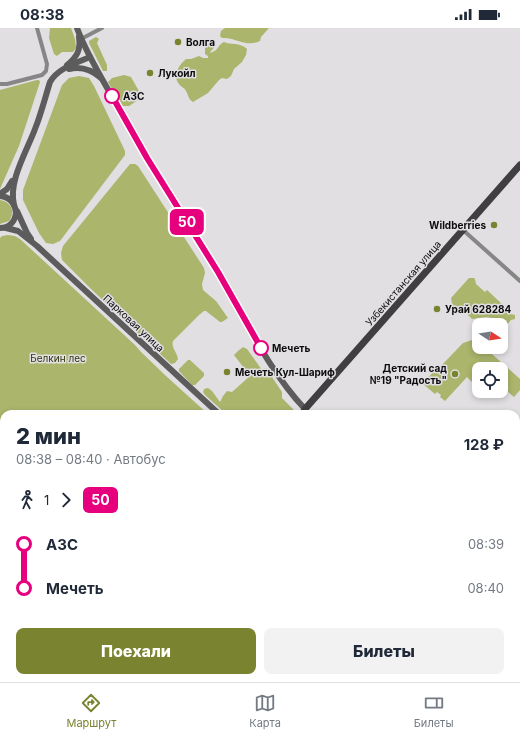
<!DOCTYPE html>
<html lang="ru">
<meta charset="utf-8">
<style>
body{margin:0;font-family:Inter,sans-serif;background:#f2f2f3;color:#1f2937;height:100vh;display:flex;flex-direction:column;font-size:15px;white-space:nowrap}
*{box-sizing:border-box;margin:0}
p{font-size:13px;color:#747a83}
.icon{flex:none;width:22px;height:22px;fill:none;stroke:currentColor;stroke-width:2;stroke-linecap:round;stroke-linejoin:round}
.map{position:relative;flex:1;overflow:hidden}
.side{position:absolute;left:0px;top:382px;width:520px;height:272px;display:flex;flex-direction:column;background:#fff;border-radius:12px 12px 0 0;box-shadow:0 2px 6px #0003}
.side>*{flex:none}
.badge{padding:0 8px;border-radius:6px;font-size:14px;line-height:26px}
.needle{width:26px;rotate:102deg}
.controls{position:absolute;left:472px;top:290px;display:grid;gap:8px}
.controls a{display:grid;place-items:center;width:36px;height:36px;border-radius:8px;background:#fff;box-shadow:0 2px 6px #0003;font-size:20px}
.map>.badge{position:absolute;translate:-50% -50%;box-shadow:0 0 0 2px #fff}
.legs{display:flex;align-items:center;gap:6px;height:44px;padding:0 16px;font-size:13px}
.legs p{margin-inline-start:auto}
.head{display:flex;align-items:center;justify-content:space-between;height:68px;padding:0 16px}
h1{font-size:22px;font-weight:800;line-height:30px}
.primary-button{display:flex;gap:8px;margin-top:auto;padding:8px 16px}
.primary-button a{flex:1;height:46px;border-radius:8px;background:#7a832f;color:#fff;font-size:16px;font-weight:800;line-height:46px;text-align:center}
.primary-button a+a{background:#f2f2f3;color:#1f2937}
ul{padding:0 16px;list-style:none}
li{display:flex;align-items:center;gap:14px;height:44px;font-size:15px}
li i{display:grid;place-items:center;width:6px;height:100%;margin:0 5px;background:currentColor}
li i::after{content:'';width:10px;height:10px;margin:-5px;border:3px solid;border-radius:50%;background:#fff}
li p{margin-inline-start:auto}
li:first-child i{background:linear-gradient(#0000 50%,currentColor 0)}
li:last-child i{background:linear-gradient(currentColor 50%,#0000 0)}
.status{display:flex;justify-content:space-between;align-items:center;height:28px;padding:0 20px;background:#fff;direction:ltr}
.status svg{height:11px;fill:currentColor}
.tab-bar{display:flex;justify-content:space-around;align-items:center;height:56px;border-top:1px solid #e0e1e3;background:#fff;font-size:11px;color:#747a83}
.tab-bar a{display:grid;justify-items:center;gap:2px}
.tab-bar .selected{color:#7a832f}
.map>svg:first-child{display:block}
.green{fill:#abb56c}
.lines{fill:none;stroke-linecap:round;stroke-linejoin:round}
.stream{stroke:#8b9533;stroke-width:1.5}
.street{stroke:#878687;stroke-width:4}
.secondary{stroke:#5d5c5d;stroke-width:6}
.primary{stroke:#403e40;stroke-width:7}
.line-1-casing{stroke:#fff;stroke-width:9}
.line-1{stroke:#e6007e;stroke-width:6}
.poi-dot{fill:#7a832f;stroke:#e1dfe2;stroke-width:1.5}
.stop-1-dot{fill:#fff;stroke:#e6007e;stroke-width:2}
.labels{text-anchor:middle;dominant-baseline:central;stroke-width:3;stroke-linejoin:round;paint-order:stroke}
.poi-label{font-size:10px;font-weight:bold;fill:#0d0c0d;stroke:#e1dfe2;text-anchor:start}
.stop-label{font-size:10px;font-weight:bold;fill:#0d0c0d;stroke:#e1dfe2;text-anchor:start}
.street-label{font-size:10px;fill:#0d0c0d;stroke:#e1dfe2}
.park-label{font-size:10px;fill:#31350b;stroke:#e1dfe2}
</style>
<div class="status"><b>08:38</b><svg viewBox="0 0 49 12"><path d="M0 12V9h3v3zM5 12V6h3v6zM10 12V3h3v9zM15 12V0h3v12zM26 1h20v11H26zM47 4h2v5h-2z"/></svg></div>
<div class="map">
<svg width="520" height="654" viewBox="0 0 520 654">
<rect width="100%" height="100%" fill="#e1dfe2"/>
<!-- green -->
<g class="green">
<path d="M50,0H71L75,11L76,20L73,24H62L57,28L54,26L49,10Z"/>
<path d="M225,0H269L261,9L260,13C246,20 236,9 222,10L220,8L221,3Z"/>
<path d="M96,9L99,11L97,15L107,37V43H103L89,15V13Z"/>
<path d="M212,12H215C218,19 211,21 210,25C220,22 217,17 224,14C231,17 240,14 247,21L246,27L242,34L234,41L231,48L227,51L222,50L219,52L208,65L193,74C188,71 189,68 186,63C185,60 181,59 179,56C172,47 179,37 186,31H191L199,28L203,30H208V28L205,26V20Z"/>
<path d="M124,47L131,49L140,65L138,72L129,78H122L108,54L112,50Z"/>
<path d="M79,48L89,50L94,58L125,123V127L60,213L53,216L46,215L39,205L23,172V162L62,57L69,50Z"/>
<path d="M37,52H39L40,54L19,118L0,161V62Z"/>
<path d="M130,136H135L138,138L204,240L205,245L202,256L203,262L216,273L228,290L222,294H220L206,283H204L199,287L173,313C171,320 177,324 178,331L175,335L171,336L90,260L62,232L61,225L63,218Z"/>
<path d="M0,172C11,174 16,183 9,193L0,196Z"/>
<path d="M8,207L15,208L20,211L135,317L141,324L166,348L208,386H4V546L0,549V210L2,208Z"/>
<path d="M469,250H474L475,251L476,256L485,264L487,262L502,276L501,278L511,286L515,287V291L511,292L505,299V302H501V297H496L494,295L493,290L486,289L472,291L463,282L459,283L452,276L451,270Z"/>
<path d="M475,311L479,315V319H484L520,351V362L514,369L501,358V341H479V357L477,359L467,349L445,373L440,369L441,367L437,364L435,366L423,356L439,337L441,338L463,315Z"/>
<path d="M243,319L247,321L262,342L266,340L282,364V370L294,382L290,386H226L205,367L203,364L204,361L208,360L212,363L220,374L223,368L227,363L232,364L250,348L234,327L238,323Z"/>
<path d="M188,332H190L204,345V348L195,357H192L179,343V341Z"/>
</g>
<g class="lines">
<!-- stream -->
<path class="stream" d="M232,650L233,654"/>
<!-- street -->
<g class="street">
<path d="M81,11L102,0"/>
<path d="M0,56H7L42,47L46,43L47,36L37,0"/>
<path d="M463,202L520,253"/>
<path d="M516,592L520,596"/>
<path d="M0,607L4,609"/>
<path d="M188,654L190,650"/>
<path d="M284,654L288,650"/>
<path d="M369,654L373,650"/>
</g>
<!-- secondary -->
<g class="secondary">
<path d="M77,0C85,22 98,44 110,65C143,126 182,184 217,244C245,290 268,342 305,381L301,386"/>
<path d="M67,37C77,29 81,22 79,9"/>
<path d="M69,41C81,38 92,42 101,50"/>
<path d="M0,166L7,161L12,153"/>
<path d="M0,168C10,169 15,175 16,185C15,194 9,200 0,200"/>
<path d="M14,177C8,153 27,123 35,101C41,86 45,70 50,54C58,40 76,35 90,29"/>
<path d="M17,183L27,205L31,211"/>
<path d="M6,200L18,203L37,218L219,386"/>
<path d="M516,494L520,490"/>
</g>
<!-- primary -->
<path class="primary" d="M305,381L520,137"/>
</g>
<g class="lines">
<defs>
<path id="line-1" d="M112,68L147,130L218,244L261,320"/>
</defs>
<!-- line-1 casing -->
<use href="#line-1" class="line-1-casing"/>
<!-- line-1 -->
<use href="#line-1" class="line-1"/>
</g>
<!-- markers -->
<g class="poi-dot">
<circle cx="178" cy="14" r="4"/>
<circle cx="150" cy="45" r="4"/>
<circle cx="494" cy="197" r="4"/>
<circle cx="437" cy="281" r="4"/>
<circle cx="227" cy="344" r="4"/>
<circle cx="455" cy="346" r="4"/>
</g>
<g class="stop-1-dot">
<circle cx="112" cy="68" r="7"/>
<circle cx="261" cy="320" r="7"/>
</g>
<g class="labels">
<!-- poi labels -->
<g class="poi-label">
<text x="186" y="14">Волга</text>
<text x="158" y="45">Лукойл</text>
<text x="486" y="197" text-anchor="end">Wildberries</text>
<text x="445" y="281">Урай 628284</text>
<text x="447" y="340" text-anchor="end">Детский сад<tspan x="447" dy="12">№19 "Радость"</tspan></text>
<text x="235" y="344">Мечеть Кул-Шариф</text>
</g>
<!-- stop labels -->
<g class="stop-label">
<text x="123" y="68">АЗС</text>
<text x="272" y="320">Мечеть</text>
</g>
<!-- street labels -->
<g class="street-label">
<text transform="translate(403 255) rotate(-49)">Узбекистанская улица</text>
<text transform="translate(134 295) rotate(43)">Парковая улица</text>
</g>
<!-- park labels -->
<g class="park-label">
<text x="58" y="330">Белкин лес</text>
</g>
</g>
</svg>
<div class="controls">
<a><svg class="needle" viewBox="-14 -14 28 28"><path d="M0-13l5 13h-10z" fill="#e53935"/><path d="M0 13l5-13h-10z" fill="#747a83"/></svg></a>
<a><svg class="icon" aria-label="locate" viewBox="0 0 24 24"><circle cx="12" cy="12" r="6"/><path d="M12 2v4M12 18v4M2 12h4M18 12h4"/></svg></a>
</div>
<b class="badge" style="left:187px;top:194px;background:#e6007e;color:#fff">50</b>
<section class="side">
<div class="head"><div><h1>2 мин</h1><p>08:38 – 08:40 · Автобус</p></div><b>128 ₽</b></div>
<div class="legs"><svg class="icon" aria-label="walk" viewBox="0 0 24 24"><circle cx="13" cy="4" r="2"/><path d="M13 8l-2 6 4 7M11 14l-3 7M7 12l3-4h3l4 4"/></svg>1<svg class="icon" aria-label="forward" viewBox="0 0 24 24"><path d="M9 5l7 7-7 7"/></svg><b class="badge" style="background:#e6007e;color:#fff">50</b></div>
<ul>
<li><i style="color:#e6007e"></i><b>АЗС</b><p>08:39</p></li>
<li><i style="color:#e6007e"></i><b>Мечеть</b><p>08:40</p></li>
</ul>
<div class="primary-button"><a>Поехали</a><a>Билеты</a></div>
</section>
</div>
<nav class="tab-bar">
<a class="selected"><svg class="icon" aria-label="directions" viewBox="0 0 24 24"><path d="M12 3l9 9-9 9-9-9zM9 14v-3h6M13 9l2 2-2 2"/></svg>Маршрут</a>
<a><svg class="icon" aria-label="map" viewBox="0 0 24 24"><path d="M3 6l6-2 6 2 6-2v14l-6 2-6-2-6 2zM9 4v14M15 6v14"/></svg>Карта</a>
<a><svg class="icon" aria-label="tickets" viewBox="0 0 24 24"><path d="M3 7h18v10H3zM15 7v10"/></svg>Билеты</a>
</nav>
